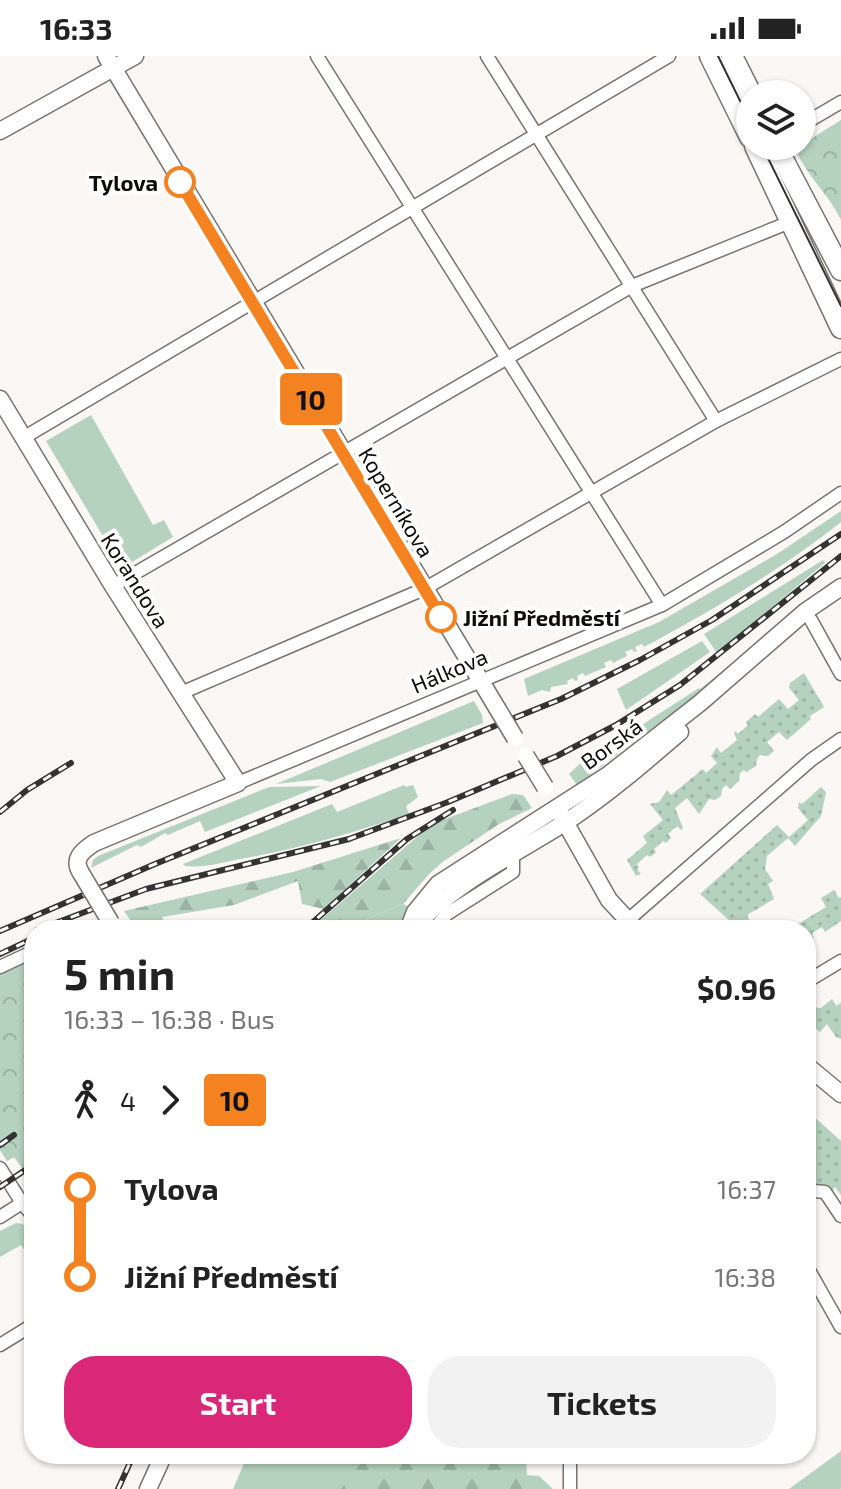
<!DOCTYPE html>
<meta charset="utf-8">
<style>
body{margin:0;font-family:"Exo 2",sans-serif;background:#f2f2f2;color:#222;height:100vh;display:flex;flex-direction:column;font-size:30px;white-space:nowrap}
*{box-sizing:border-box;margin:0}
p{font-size:26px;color:#767676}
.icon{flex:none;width:44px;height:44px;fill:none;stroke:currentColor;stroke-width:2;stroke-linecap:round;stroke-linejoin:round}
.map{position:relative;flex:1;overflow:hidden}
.panel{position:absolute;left:24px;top:864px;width:792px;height:544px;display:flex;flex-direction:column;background:#fff;border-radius:32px;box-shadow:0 2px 6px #0004}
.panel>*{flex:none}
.badge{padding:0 16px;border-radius:6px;font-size:28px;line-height:52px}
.buttons{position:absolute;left:736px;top:24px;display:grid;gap:16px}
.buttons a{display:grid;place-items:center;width:80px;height:80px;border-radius:50%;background:#fff;box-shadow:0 2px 6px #0004;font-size:40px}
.map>.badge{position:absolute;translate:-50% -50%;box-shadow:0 0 0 4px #fff}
.legs{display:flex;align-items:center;gap:12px;height:88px;padding:0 40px;font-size:26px}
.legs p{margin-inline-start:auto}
.head{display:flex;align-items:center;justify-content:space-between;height:136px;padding:0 40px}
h1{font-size:44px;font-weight:700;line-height:60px}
.action{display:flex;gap:16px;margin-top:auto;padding:16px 40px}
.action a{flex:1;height:92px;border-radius:32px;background:#db2777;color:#fff;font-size:32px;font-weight:700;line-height:92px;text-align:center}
.action a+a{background:#f2f2f2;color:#222}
ul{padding:0 40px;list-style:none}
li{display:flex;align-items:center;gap:28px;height:88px;font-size:30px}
li i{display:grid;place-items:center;width:12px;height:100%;margin:0 10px;background:currentColor}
li i::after{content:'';width:20px;height:20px;margin:-10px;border:6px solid;border-radius:50%;background:#fff}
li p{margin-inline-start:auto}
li:first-child i{background:linear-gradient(#0000 50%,currentColor 0)}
li:last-child i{background:linear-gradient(currentColor 50%,#0000 0)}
.status{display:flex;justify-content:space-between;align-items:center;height:56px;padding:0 40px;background:#fff;direction:ltr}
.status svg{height:22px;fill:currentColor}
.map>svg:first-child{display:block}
.grass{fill:#b5d2be}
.forest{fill:url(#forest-firs)}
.park{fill:url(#park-crowns)}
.garden{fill:url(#garden-dots)}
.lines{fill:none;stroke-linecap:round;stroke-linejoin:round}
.minor-casing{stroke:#777470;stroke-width:15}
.tertiary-casing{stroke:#777470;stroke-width:19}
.primary-casing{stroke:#777470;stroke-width:23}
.minor{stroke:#fff;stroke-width:12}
.tertiary{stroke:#fff;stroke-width:16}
.primary{stroke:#fff;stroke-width:20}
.tram{stroke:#353332;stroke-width:2}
.rail-casing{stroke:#353332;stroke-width:6}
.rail{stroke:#fff;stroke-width:3;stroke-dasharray:9;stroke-linecap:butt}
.tertiary-bridge-casing{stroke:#777470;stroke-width:19;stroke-linecap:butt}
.tertiary-bridge{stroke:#fff;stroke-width:16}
.line-1-casing{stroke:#fff;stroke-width:18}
.line-1{stroke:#f58220;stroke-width:12}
.stop-1-dot{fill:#fff;stroke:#f58220;stroke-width:4}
.labels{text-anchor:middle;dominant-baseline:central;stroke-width:8;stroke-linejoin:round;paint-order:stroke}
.stop-label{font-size:22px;font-weight:bold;fill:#0d0c0b;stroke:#fff;text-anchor:end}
.street-label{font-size:22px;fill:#0d0c0b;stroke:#fff}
</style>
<div class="status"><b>16:33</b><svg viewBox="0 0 49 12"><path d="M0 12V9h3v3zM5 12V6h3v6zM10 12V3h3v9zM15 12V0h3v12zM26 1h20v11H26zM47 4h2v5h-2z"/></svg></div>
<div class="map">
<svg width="841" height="1433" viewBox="0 0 841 1433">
<defs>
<pattern id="forest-firs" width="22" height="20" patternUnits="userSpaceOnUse" patternTransform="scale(2)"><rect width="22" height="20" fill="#b5d2be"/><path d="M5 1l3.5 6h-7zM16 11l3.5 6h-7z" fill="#9ab3a2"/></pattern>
<pattern id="park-crowns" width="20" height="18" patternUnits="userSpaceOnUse" patternTransform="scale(2)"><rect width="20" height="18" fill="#b5d2be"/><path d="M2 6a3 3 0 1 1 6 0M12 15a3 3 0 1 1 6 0" fill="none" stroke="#9ab3a2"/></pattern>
<pattern id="garden-dots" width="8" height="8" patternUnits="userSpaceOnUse" patternTransform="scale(2)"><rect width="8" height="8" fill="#b5d2be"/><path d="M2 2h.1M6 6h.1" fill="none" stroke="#9ab3a2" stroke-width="1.8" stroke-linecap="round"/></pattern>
</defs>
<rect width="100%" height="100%" fill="#fbf7f4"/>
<!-- grass -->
<g class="grass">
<path d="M91,359L153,469L164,464L173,481L122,512L46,385Z"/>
<path d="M841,455V466C779,515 713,554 644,591L642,588L635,591L637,595L634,596L632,593L625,596L627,600L613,607L611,604L604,607L606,611L585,620L583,617L577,620L578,624L575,625L573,622L567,625L568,628L551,631L550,636L542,634L528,640L524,623L659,566L777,498Z"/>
<path d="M823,504L825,507L717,597L704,578Z"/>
<path d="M702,585L710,596L626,654L617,633Z"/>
<path d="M725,613L686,647L577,729L569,718L585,703L590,705L621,686L620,683L699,632L700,633Z"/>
<path d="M474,645L482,659L483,667L330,726L321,723L276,728Z"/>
<path d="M404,729L406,731L413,729L418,741L406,750L409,758C353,777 298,793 240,803C221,807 204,812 185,810L183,808L332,748L337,756Z"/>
<path d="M321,730L205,776L200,765L168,779L165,777L141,791L137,789L91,812L93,804L98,800L269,731Z"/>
<path d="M403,848L412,852L401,874H354L367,863Z"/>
<path d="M16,1167L23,1168L34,1186V1209L21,1189L0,1201V1175Z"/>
<path d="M841,1395V1433H789Z"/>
<path d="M248,1398H358L364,1403L368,1398L463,1433H233Z"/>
</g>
<!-- forest -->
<g class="forest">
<path d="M512,738L523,739L532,752L499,768L444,805L430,817L403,848L367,863L354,874H309L432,768Z"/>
<path d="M401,782L324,853L302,848L298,825L234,849L162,861L166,869H188L190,874H137L124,855L293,816Z"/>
<path d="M368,1398H526L527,1419L539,1420L553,1433H341Z"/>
</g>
<!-- park -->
<g class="park">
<path d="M841,64V164C829,139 808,121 796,95L798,91Z"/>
<path d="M34,887V1142L25,1129L27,1119L14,1101L7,1105L0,1094V903Z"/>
</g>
<!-- garden -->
<g class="garden">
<path d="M804,617L824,651L810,660L811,663L787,684L779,676L767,686L774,695L768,700L760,699L757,703L756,710L746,716L744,714L740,717L739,725L730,733L726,729L722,733L721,740L715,744L709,743L699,758L687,742L675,752L683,772L681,774L677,770L668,778L671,782L666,787L663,785L654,793L656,796L650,801L647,799L637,808L639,811L637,813L641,818L636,820L627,804L647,787L643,780L663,764L650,748L659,746L667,734L671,739L703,713L706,717L717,707L711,700L717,691L721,697L737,684L734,677L736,675L738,678L748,669L746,666L755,658L758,661L779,643L788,653L799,644L789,632L790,627Z"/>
<path d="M821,731L826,736L821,760L795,790L788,782L767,800L765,813L773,825L768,828L774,843L747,859L751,867L745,871L746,874H740L700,838L777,769L789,781L808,764L798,752L799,746L802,748Z"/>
<path d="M834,834L839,842L841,841V865L825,876L822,871L812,877L814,882L810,885L806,881V874H788L826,851L821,842Z"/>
<path d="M832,943L836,950L841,947V983L836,981L827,968L820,976L806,965V952L814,947L817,952H821Z"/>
<path d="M811,1058L841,1085V1139L835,1131L831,1136L822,1129L808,1132L806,1128V1059L809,1061Z"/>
</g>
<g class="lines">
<defs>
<g id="minor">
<path d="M317,0L662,549"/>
<path d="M487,0L716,365"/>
<path d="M802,69L841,46"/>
<path d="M23,382L669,0"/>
<path d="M113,530L632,230L790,166"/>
<path d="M811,564L841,618"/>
<path d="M181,637L424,533L716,365L841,303"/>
<path d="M238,727L662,549L784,476L841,437"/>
<path d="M433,874L447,858L513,816V798"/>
<path d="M621,874L627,865L811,704L841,683"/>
<path d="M0,911L34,895"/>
<path d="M806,926L841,905"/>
<path d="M0,1112L22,1147L0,1161"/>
<path d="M806,1140L814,1135L825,1136L841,1160"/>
<path d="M22,1147L34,1161"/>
<path d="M806,1209L841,1271"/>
<path d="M0,1289L34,1268"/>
<path d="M570,1433V1398"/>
</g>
<g id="tertiary">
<path d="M106,0L497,652"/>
<path d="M0,75L135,0"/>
<path d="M0,343L113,530L238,727L94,787C82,795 72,803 81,817"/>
<path d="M560,757L609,844L637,874"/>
<path d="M412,873C455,826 516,798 569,764C608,738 644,707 680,676"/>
<path d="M408,874L415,856L438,828L608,719L700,647L806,555L841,531"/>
<path d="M806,1009L841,1038"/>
<path d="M148,1433L164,1398"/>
</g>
<g id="primary">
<path d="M710,0L750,81"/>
<path d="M732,0L751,38"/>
<path d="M755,90L841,272"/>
<path d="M776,90L841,214"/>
</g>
</defs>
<!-- minor casing -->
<use href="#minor" class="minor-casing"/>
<!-- tertiary casing -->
<use href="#tertiary" class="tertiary-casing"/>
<!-- primary casing -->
<use href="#primary" class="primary-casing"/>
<!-- minor -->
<use href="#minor" class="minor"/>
<!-- tertiary -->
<use href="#tertiary" class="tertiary"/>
<!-- primary -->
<use href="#primary" class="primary"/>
<!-- tram -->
<g class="tram">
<path d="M718,0L750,65"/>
<path d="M762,90L841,250"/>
</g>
<defs>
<g id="rail">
<path d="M0,756L27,734L71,707"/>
<path d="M37,874L146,833L349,783L448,746L557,700L616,669L680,629L841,500"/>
<path d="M304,874L407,783L453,754"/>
<path d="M0,875L155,808L561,643L640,604L712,564L841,478"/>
<path d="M0,898L34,882"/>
<path d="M0,1089L14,1079"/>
<path d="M0,1131L34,1108"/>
<path d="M118,1433L134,1398"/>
</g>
</defs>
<!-- rail casing -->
<use href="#rail" class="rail-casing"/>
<!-- rail -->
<use href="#rail" class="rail"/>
<defs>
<g id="tertiary-bridge">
<path d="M497,652L515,682"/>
<path d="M526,700L545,731"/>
<path d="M81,817L111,867"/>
</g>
</defs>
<!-- tertiary-bridge casing -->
<use href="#tertiary-bridge" class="tertiary-bridge-casing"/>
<!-- tertiary-bridge -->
<use href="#tertiary-bridge" class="tertiary-bridge"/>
</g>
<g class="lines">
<defs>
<path id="line-1" d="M180,126L441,561"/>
</defs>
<!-- line-1 casing -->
<use href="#line-1" class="line-1-casing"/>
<!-- line-1 -->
<use href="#line-1" class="line-1"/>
</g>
<!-- markers -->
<g class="stop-1-dot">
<circle cx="180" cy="126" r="14"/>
<circle cx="441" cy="561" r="14"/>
</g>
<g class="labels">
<!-- stop labels -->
<g class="stop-label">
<text x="158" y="126">Tylova</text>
<text x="463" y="561" text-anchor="start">Jižní Předměstí</text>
</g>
<!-- street labels -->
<g class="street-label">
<text transform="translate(397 446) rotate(59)">Koperníkova</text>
<text transform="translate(136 524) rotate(58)">Korandova</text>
<text transform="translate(449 614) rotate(-23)">Hálkova</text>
<text transform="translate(611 687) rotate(-36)">Borská</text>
</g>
</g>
</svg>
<div class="buttons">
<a><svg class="icon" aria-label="layers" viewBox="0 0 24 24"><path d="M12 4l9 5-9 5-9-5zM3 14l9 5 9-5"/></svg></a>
</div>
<b class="badge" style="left:311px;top:343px;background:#f58220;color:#111">10</b>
<section class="panel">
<div class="head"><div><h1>5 min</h1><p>16:33 – 16:38 · Bus</p></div><b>$0.96</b></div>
<div class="legs"><svg class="icon" aria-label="walk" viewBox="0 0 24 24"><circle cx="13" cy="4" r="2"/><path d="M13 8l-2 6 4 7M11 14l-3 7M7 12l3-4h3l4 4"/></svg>4<svg class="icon" aria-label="forward" viewBox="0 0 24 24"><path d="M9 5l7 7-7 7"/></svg><b class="badge" style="background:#f58220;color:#111">10</b></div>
<ul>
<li><i style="color:#f58220"></i><b>Tylova</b><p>16:37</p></li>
<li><i style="color:#f58220"></i><b>Jižní Předměstí</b><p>16:38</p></li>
</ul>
<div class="action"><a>Start</a><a>Tickets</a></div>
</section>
</div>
